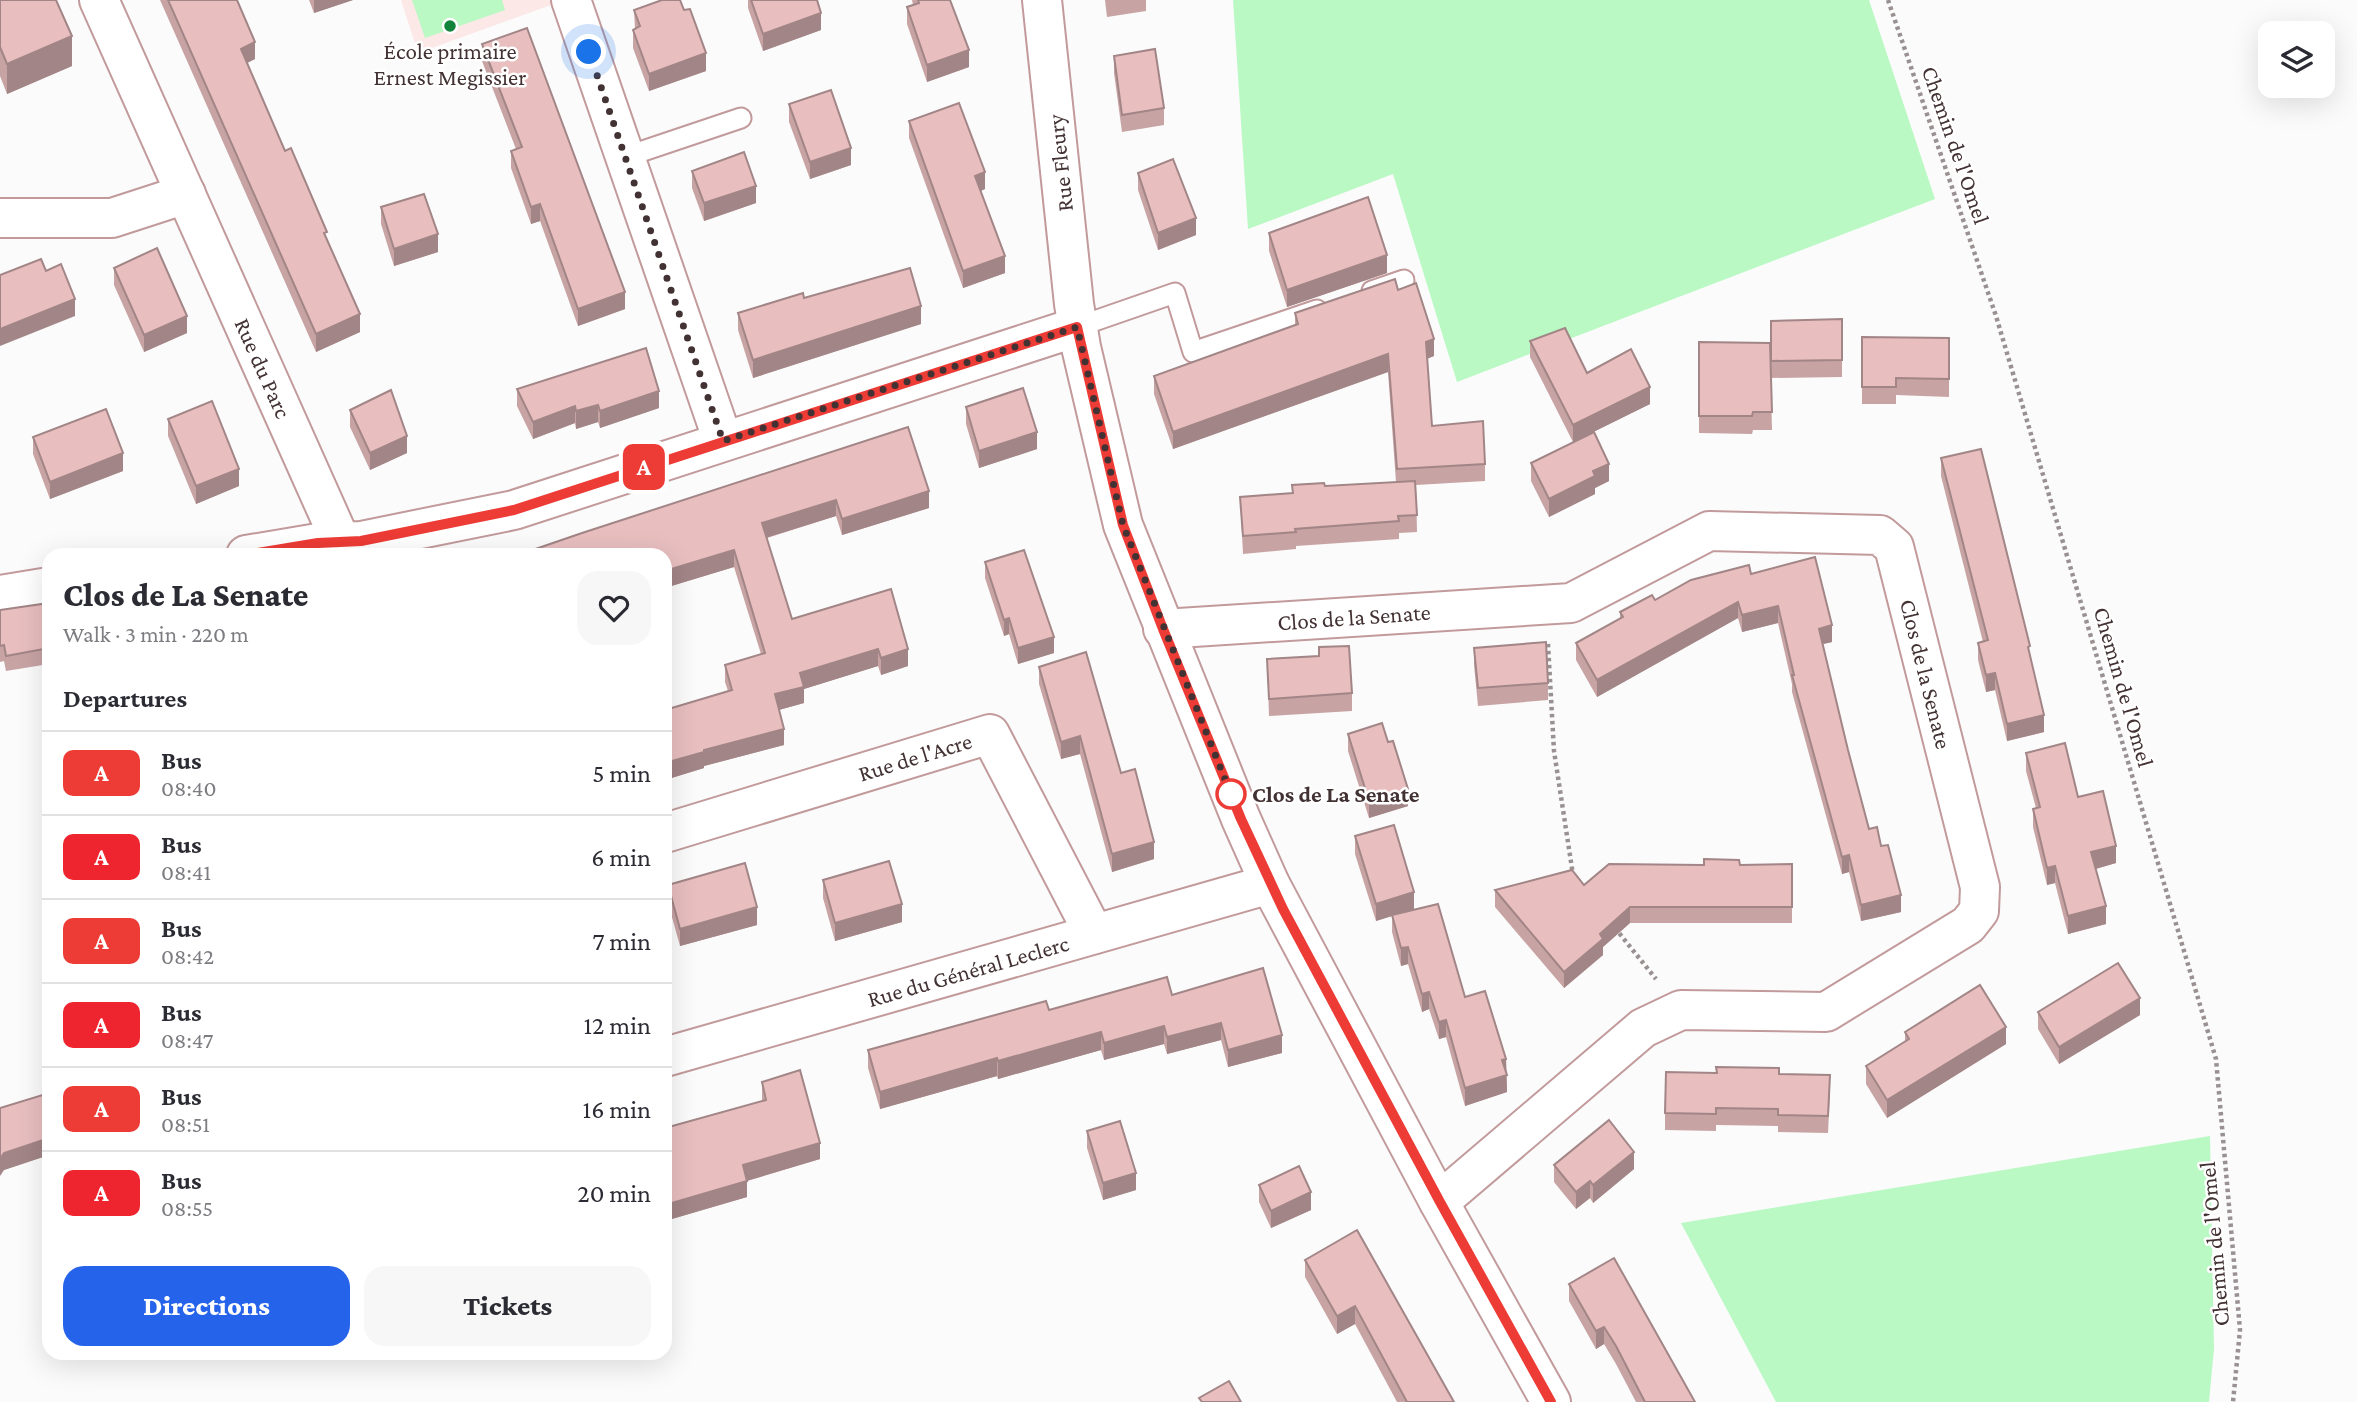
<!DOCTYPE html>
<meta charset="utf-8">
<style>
body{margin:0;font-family:"Crimson Pro",serif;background:#f7f7f7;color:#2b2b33;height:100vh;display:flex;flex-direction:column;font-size:26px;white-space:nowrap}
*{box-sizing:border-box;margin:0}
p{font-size:23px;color:#7c7c81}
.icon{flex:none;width:38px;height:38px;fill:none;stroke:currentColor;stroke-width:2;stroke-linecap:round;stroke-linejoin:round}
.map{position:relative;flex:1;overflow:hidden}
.panel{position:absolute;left:42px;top:548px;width:630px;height:812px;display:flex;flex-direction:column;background:#fff;border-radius:21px;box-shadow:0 7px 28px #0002}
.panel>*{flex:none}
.badge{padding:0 14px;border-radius:10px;font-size:24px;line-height:46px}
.controls{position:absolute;left:2258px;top:21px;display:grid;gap:14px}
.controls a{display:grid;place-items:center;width:77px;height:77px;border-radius:14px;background:#fff;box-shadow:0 7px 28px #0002;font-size:35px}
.you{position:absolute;width:35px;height:35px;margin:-18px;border:5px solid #fff;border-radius:50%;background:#1a73e8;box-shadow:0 0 0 10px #1a73e833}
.map>.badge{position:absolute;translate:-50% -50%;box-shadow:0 0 0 4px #fff}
h2{padding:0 21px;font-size:26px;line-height:63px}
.round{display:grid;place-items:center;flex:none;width:74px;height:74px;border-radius:21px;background:#f7f7f7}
.head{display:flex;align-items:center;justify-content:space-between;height:119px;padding:0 21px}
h1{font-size:33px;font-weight:800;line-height:52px}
.button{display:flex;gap:14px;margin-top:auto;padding:14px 21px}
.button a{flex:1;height:80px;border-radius:21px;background:#2563eb;color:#fff;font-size:28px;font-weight:800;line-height:80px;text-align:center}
.button a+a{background:#f7f7f7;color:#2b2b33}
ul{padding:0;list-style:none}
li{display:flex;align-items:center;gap:21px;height:84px;padding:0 21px;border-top:2px solid #e1e1e2}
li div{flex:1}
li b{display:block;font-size:26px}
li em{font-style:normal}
li .badge{min-width:77px;font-weight:700;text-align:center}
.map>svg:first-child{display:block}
.built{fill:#fde8e8}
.green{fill:#baf8c4}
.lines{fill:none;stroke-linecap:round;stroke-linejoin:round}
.service-casing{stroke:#c29a9b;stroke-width:23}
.minor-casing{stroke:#c29a9b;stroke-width:42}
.path{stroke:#999091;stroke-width:4.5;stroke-dasharray:3.5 3.5;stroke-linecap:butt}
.service{stroke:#fff;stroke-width:19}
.minor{stroke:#fff;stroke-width:38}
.wall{fill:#c8a3a4}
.shaded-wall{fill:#a28586}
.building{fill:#e8bebf;stroke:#a28586;stroke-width:2}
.line-casing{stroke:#fff;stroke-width:16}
.line{stroke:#ed3b36;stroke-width:10}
.walk{stroke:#433233;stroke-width:7;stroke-dasharray:0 12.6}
.poi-dot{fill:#11833b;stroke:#fff;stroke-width:2.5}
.stop-dot{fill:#fff;stroke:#ed3b36;stroke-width:3.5}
.labels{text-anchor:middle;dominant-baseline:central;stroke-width:5;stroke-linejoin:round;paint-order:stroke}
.poi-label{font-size:23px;fill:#433233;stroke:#fff}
.street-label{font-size:23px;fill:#433233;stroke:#fff}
.stop-label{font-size:23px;font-weight:bold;fill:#433233;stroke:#fff;text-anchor:start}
</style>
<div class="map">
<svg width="2357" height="1402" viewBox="0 0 2357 1402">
<rect width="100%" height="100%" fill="#fbfbfb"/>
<!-- built -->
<path class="built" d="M401,0H565L418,53Z"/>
<!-- green -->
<g class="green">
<path d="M412,0H502L505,10L425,38Z"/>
<path d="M1233,0H1869L1935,199L1457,382L1393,174L1248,229Z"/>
<path d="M2210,1136L2214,1348L2209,1402H1776L1681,1223Z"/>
</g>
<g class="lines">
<defs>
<g id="service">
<path d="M625,157L741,118"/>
<path d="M1372,291L1404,280"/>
<path d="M1077,327L1175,293L1193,352L1317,310"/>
</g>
<g id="minor">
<path d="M99,0L341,542"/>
<path d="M571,0L723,441"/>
<path d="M1042,0L1074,304L1081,347L1123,525L1241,819L1270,884L1439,1202L1551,1402"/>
<path d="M0,218H112L186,194"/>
<path d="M246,555L318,543L361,541L514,510L1077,327"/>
<path d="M0,595L49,587"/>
<path d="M1163,629L1571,603L1709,531L1880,535L1894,547L1980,887L1979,911L1968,925L1826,1012L1681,1010L1643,1028L1439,1202"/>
<path d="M665,833L990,734L1094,934"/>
<path d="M665,1057L1270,884"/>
</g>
</defs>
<!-- service casing -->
<use href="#service" class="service-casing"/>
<!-- minor casing -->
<use href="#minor" class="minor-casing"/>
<!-- path -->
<g class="path">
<path d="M1888,0L1996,316L2216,1059L2240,1330L2233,1402"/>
<path d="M1548,644L1554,751L1573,875"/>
<path d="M1615,928L1656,979"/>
</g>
<!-- service -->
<use href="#service" class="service"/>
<!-- minor -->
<use href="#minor" class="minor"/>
</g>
<!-- wall -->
<g class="wall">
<path d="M0,0L72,66L7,94L0,76Z"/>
<path d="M160,0H237L255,59L247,63L285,151L327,240L360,332L316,352Z"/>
<path d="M309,0H353L314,13Z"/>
<path d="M748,0H817L821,30L763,51L748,8Z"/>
<path d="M912,0H950L969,67L927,82L907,24V7L913,5Z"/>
<path d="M1105,0H1146V11L1107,17Z"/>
<path d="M634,10L706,71L649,91L633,48V30L635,29Z"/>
<path d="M482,44L625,309L578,326L540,221L531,224L511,168V151L516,149L482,61Z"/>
<path d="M1114,56L1164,108V125L1122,132L1114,73Z"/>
<path d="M789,104L851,165L810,179L789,122Z"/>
<path d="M909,121L985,189L981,191L1005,273L963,288L909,138Z"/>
<path d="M692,171L756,203L704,221L692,188Z"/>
<path d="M1138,173L1196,235L1158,250L1138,190Z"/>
<path d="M381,207L438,252L394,266L381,224Z"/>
<path d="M1269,233L1387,273L1287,307L1269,251Z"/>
<path d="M114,268L187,333L144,352L114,285Z"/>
<path d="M1398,290L1434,356L1427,359L1432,426L1485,464V481L1416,485L1417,532L1399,533V539L1296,546V549L1243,554L1240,497L1292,493V485L1325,486L1396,482L1388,372L1173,449L1154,394V376L1295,325V313Z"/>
<path d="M804,298L921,324L753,378L738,330V313Z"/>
<path d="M1842,319V377L1771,378V321Z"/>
<path d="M1862,337L1949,338V397L1896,395V404H1862Z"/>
<path d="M1530,341L1587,373L1650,404L1573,442L1530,357Z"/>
<path d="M1699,342L1770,343L1772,430H1753L1752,434L1699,433Z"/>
<path d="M517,389L659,408L600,428L598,422L576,429L575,423L533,439L517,406Z"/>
<path d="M966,407L1037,449L979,468L966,424Z"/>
<path d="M350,410L407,453L370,470L350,427Z"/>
<path d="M168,419L239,486L196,504L168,436Z"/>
<path d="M908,427L929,508L842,535L836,516L767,538L792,619L891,589L908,666L881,675L878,666L804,689V703L779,710L784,745L704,766V768L665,780L728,691L725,682V665L761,654L734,567L668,587L665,577V555Z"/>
<path d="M33,437L123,471L50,499L33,454Z"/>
<path d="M1941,458L2030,654L2044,732L2007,741L1995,690L1986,692L1978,660V643L1983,642L1941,476Z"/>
<path d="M1531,463L1609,481L1595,488V494L1549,517L1531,481Z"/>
<path d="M985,562L1054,653L1018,664L1009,634L1004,636L985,578Z"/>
<path d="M1751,574L1832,642L1823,644L1848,750L1869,829L1881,846L1901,912L1861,921L1849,872L1842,874L1792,692V684L1778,623L1742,632L1738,618L1597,697L1576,660V643L1620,619V612L1655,600Z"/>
<path d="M49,603V664L6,671L4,661L0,662V610Z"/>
<path d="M1474,648L1548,683V700L1478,706L1474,665Z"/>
<path d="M1267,659L1352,693V711L1269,716Z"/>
<path d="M1039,667L1121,773L1154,859L1112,872L1080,754L1061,759L1039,684Z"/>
<path d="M1348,734L1388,742L1408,806L1369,818L1348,751Z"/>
<path d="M2026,753L2078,797L2116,863L2096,869L2106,924L2068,934L2055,883L2047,885L2033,827V809L2036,808L2026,771Z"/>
<path d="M1355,836L1414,909L1465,997L1506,1059L1507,1092L1465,1106L1446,1037L1439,1039L1429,1009L1422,1012L1408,964L1401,966L1392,932V916L1376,921L1355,854Z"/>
<path d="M1792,864V923H1630L1603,947V955L1564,988L1495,907V890L1584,885L1740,865Z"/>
<path d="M823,880L902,922L835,941L823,898Z"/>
<path d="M668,885L757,925L680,946L668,903Z"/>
<path d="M1172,995L1282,1053L1228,1067L1221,1040L1167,1054L1164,1044L1104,1060L1101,1050L998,1079L997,1076L880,1109L868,1068V1050L1049,1010Z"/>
<path d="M2038,1012L2140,1015L2059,1064L2038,1029Z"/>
<path d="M1905,1032L2006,1044L1887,1118L1866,1084V1066L1905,1042Z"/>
<path d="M1779,1074L1830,1092L1828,1133L1778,1132V1126L1716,1125V1131L1665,1130V1113Z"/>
<path d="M762,1082L820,1159L747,1181V1197L665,1221V1128L762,1101Z"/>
<path d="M49,1093V1162L47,1163L46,1156L4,1170Z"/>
<path d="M1087,1131L1136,1190L1103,1200L1087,1148Z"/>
<path d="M1554,1165L1634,1169L1593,1203L1590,1198L1576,1209L1554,1182Z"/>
<path d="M1259,1185L1311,1210L1271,1228L1259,1202Z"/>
<path d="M1305,1260L1454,1402H1397L1355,1324L1337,1334L1305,1277Z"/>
<path d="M1569,1284L1695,1402H1636L1616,1364L1604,1344L1596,1349L1569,1301Z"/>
</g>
<!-- shaded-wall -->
<g class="shaded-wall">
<path d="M314,0H353L314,13Z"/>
<path d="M821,13V30L763,51V34Z"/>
<path d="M72,36V66L7,94V64Z"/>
<path d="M255,42V59L241,66V49Z"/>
<path d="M969,50V67L927,82V65Z"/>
<path d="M706,53V71L649,91V74Z"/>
<path d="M851,148V165L810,179V162Z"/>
<path d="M985,172V189L975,193V176Z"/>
<path d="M756,186V203L704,221V203Z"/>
<path d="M540,204V221L531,224V207Z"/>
<path d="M1196,218V235L1158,250V233Z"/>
<path d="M438,234V252L394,266V249Z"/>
<path d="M1387,255V273L1287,307V290Z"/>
<path d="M1005,256V273L963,288V271Z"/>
<path d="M625,292V309L578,326V309Z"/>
<path d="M75,299V316L0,346V329Z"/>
<path d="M921,306V324L753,378V360Z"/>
<path d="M360,314V332L316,352V334Z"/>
<path d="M187,316V333L144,352V335Z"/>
<path d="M1434,339V356L1426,359V342Z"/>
<path d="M1388,354V372L1173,449V432Z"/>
<path d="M1650,387V404L1573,442V425Z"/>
<path d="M659,391V408L600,428V411Z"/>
<path d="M598,405V422L576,429V411Z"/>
<path d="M575,406V423L533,439V422Z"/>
<path d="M1037,432V449L979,468V451Z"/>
<path d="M407,436V453L370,470V453Z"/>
<path d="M123,453V471L50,499V482Z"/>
<path d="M1609,464V481L1595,488V494L1549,517V499L1593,471Z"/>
<path d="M239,469V486L196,504V486Z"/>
<path d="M929,491V508L842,535V519Z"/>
<path d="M836,500V516L762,539V523Z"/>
<path d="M734,550V567L668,587V570Z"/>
<path d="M1738,602V618L1597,697V680Z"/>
<path d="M1778,606V623L1742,632V615Z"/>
<path d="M1009,618V634L1004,636V620Z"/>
<path d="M1832,625V642L1819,645V629Z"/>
<path d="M1054,637V653L1018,664V648Z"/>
<path d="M878,649V666L804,689V703L775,711V694L800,673Z"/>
<path d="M908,649V666L881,675V658Z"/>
<path d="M1995,673V690L1986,692V675Z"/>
<path d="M2044,715V732L2007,741V724Z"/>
<path d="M784,729V745L704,766V768L665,780V763L704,750Z"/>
<path d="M1080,736V754L1061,759V742Z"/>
<path d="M1408,789V806L1369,818V801Z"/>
<path d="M1154,842V859L1112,872V854Z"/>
<path d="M2116,846V863L2091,870V852Z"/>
<path d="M1849,855V872L1842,874V857Z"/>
<path d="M2055,866V883L2047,885V868Z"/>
<path d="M1414,892V909L1376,921V904Z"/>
<path d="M1901,895V912L1861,921V905Z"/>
<path d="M902,904V922L835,941V923Z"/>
<path d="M2106,906V924L2068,934V916Z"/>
<path d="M757,907V925L680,946V929Z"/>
<path d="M1630,907V923L1603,947V955L1564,988V972L1600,934Z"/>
<path d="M1408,947V964L1401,966V948Z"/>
<path d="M1429,992V1009L1422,1012V994Z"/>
<path d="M2140,998V1015L2059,1064V1047Z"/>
<path d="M1446,1020V1037L1439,1039V1022Z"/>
<path d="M1221,1023V1040L1167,1054V1037Z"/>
<path d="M1164,1026V1044L1104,1060V1043Z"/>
<path d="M2006,1027V1044L1887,1118V1100Z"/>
<path d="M1101,1032V1050L998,1079V1061Z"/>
<path d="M1282,1035V1053L1228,1067V1050Z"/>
<path d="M997,1058V1076L880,1109V1092Z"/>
<path d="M1506,1059L1507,1092L1465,1106V1088L1502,1060Z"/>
<path d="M46,1139V1156L4,1170L0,1176V1159L4,1153Z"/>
<path d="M820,1143V1159L743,1182V1165Z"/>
<path d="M47,1145H49V1162L47,1163Z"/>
<path d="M1634,1152V1169L1593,1203V1185Z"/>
<path d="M1136,1173V1190L1103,1200V1183Z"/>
<path d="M747,1181V1197L665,1221V1205Z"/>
<path d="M1590,1181V1198L1576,1209V1192Z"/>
<path d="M1311,1192V1210L1271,1228V1211Z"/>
<path d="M1355,1306V1324L1337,1334V1316Z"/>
<path d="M1604,1327V1344L1596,1349V1331Z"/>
</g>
<!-- building -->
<g class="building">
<path d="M0,0H56L72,36L7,64L0,47Z"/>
<path d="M168,0H237L255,42L241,49L285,151L291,148L327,232L324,233L360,314L316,334Z"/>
<path d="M662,0H680L684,10L690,9L706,53L649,74L633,30L640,26L634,10Z"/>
<path d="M751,0H817L821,13L763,34Z"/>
<path d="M918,0H950L969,50L927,65L907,7L919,3Z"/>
<path d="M527,28L625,292L578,309L540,204L531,207L511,151L522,147L482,44Z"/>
<path d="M1155,49L1164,108L1122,115L1114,56Z"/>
<path d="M831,90L851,148L810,162L789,104Z"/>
<path d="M959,103L985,172L975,176L1005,256L963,271L909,121Z"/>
<path d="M744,152L756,186L704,203L692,171Z"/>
<path d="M1173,159L1196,218L1158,233L1138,173Z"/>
<path d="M424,194L438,234L394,249L381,207Z"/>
<path d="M1368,197L1387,255L1287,290L1269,233Z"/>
<path d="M157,248L187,316L144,335L114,268Z"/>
<path d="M41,259L46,271L61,264L75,299L0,329V275Z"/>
<path d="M910,268L921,306L753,360L738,313L803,293L804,298Z"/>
<path d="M1395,279L1398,290L1416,283L1434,339L1426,342L1432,426L1483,421L1485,464L1397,469L1388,354L1173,432L1154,376L1298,324L1295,313Z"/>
<path d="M1842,319V360L1771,361V321Z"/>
<path d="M1565,328L1587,373L1631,349L1650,387L1573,425L1530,341Z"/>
<path d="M1862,337L1949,338V379L1896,378V387H1862Z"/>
<path d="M1699,342L1770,343L1772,412H1753L1752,416H1699Z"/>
<path d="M646,348L659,391L600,411L598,405L576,411L575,406L533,422L517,389Z"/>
<path d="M1023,388L1037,432L979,451L966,407Z"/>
<path d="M391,390L407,436L370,453L350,410Z"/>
<path d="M212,401L239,469L196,486L168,419Z"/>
<path d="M106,409L123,453L50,482L33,437Z"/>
<path d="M908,427L929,491L842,519L836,500L762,523L792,619L891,589L908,649L881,658L878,649L800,673L804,687L775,694L784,729L704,750V752L665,763V710L732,690L725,665L765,653L734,550L668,570L665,560V555L663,554L660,555H518L582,533Z"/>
<path d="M1594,432L1609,464L1593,471L1595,476L1549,499L1531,463Z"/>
<path d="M1981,449L2030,646L2028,647L2044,715L2007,724L1995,673L1986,675L1978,643L1988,640L1941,458Z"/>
<path d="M1415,481L1417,515L1398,516L1399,521L1295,529L1296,532L1243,536L1240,497L1293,493L1292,485L1324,483L1325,486Z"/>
<path d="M1024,550L1054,637L1018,648L1009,618L1004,620L985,562Z"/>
<path d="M1815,557L1832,625L1819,629L1848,750L1869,829L1877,827L1881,846L1888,845L1901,895L1861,905L1849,855L1842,857L1792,675H1794L1778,606L1742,615L1738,602L1597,680L1576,643L1623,617L1620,612L1652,595L1655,600L1691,580L1749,565L1751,574Z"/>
<path d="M49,603V648L6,656L4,645L0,646V610Z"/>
<path d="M1546,642L1548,683L1478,688L1474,648Z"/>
<path d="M1349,646L1352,693L1269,699L1267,659L1319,656V647Z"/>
<path d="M1086,652L1121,773L1135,769L1154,842L1112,854L1080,736L1061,742L1039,667Z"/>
<path d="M1382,723L1388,742L1393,741L1408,789L1369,801L1348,734Z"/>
<path d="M2065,743L2078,797L2103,791L2116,846L2091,852L2106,906L2068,916L2055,866L2047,868L2033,809L2040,807L2026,753Z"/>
<path d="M1394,825L1414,892L1376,904L1355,836Z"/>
<path d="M1704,859L1739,860L1740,865L1792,864V907H1630L1600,934L1603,939L1564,972L1495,890L1572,870L1584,885L1609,864L1704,865Z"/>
<path d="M889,861L902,904L835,923L823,880Z"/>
<path d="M745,863L757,907L680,929L668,885Z"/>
<path d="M1438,904L1465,997L1485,991L1506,1059L1502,1060L1507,1075L1465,1088L1446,1020L1439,1022L1429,992L1422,994L1408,947L1401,948L1392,915Z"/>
<path d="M2118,963L2140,998L2059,1047L2038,1012Z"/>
<path d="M1263,968L1282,1035L1228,1050L1221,1023L1167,1037L1164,1026L1104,1043L1101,1032L998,1061L997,1058L880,1092L868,1050L1046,1001L1049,1010L1167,977L1172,995Z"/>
<path d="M1980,985L2006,1027L1887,1100L1866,1066L1909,1039L1905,1032Z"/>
<path d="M1716,1067L1779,1068V1074L1830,1075L1828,1116L1778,1115V1109L1716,1108V1114L1665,1113L1666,1072L1717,1073Z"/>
<path d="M800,1070L820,1143L743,1165L747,1181L665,1205V1128L766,1100L762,1082Z"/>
<path d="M49,1093V1145H47L46,1139L4,1153L0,1159V1108Z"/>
<path d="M1609,1120L1634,1152L1593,1185L1590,1181L1576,1192L1554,1165Z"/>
<path d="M1120,1121L1136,1173L1103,1183L1087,1131Z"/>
<path d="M1299,1166L1311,1192L1271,1211L1259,1185Z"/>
<path d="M1357,1230L1454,1402H1407L1355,1306L1337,1316L1305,1260Z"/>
<path d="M1614,1258L1695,1402H1645L1616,1346L1604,1327L1596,1331L1569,1284Z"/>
<path d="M1229,1381L1241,1402H1202L1199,1398Z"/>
</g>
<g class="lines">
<defs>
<path id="line" d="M245,555L318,543L361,541L514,510L1077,327L1123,525L1163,629L1241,819L1283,909L1440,1202L1551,1402"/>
</defs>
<!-- line casing -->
<use href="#line" class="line-casing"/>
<!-- line -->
<use href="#line" class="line"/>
<!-- walk -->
<path class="walk" d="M589,52L723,441L1077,327L1123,525L1233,799L1231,794"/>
</g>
<!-- markers -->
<circle class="poi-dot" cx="450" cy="26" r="7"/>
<circle class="stop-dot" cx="1231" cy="794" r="14"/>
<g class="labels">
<!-- poi labels -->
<g class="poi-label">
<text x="450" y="51">École primaire<tspan x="450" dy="26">Ernest Megissier</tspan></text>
</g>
<!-- street labels -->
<g class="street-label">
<text transform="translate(1956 145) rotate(71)">Chemin de l'Omel</text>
<text transform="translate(1060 163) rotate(-96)">Rue Fleury</text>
<text transform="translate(263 368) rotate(66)">Rue du Parc</text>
<text transform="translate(1354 617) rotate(-4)">Clos de la Senate</text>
<text transform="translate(1926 674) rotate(76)">Clos de la Senate</text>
<text transform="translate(2124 687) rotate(74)">Chemin de l'Omel</text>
<text transform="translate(915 757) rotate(-17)">Rue de l'Acre</text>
<text transform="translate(968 971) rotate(-16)">Rue du Général Leclerc</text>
<text transform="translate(2214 1244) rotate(-95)">Chemin de l'Omel</text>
</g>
<!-- stop labels -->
<g class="stop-label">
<text x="1252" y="794">Clos de La Senate</text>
</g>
</g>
</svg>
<div class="controls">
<a><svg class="icon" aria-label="layers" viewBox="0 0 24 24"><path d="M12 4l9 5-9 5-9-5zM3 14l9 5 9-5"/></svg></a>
</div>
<div class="you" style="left:589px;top:52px"></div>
<b class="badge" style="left:644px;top:467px;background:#ed3b36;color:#fff">A</b>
<section class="panel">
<div class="head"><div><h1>Clos de La Senate</h1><p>Walk · 3 min · 220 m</p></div><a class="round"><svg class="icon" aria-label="heart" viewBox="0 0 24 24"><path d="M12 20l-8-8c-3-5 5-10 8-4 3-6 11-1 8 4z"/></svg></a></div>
<h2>Departures</h2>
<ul>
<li><span class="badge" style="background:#ed3b36;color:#fff">A</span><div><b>Bus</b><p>08:40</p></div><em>5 min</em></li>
<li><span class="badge" style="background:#ee242f;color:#fff">A</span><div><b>Bus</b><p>08:41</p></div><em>6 min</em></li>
<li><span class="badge" style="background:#ed3b36;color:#fff">A</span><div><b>Bus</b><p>08:42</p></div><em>7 min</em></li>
<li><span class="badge" style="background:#ee242f;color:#fff">A</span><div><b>Bus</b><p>08:47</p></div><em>12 min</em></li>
<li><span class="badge" style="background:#ed3b36;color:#fff">A</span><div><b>Bus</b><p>08:51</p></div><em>16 min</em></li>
<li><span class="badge" style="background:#ee242f;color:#fff">A</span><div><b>Bus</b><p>08:55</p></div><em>20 min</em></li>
</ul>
<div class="button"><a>Directions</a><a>Tickets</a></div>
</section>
</div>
